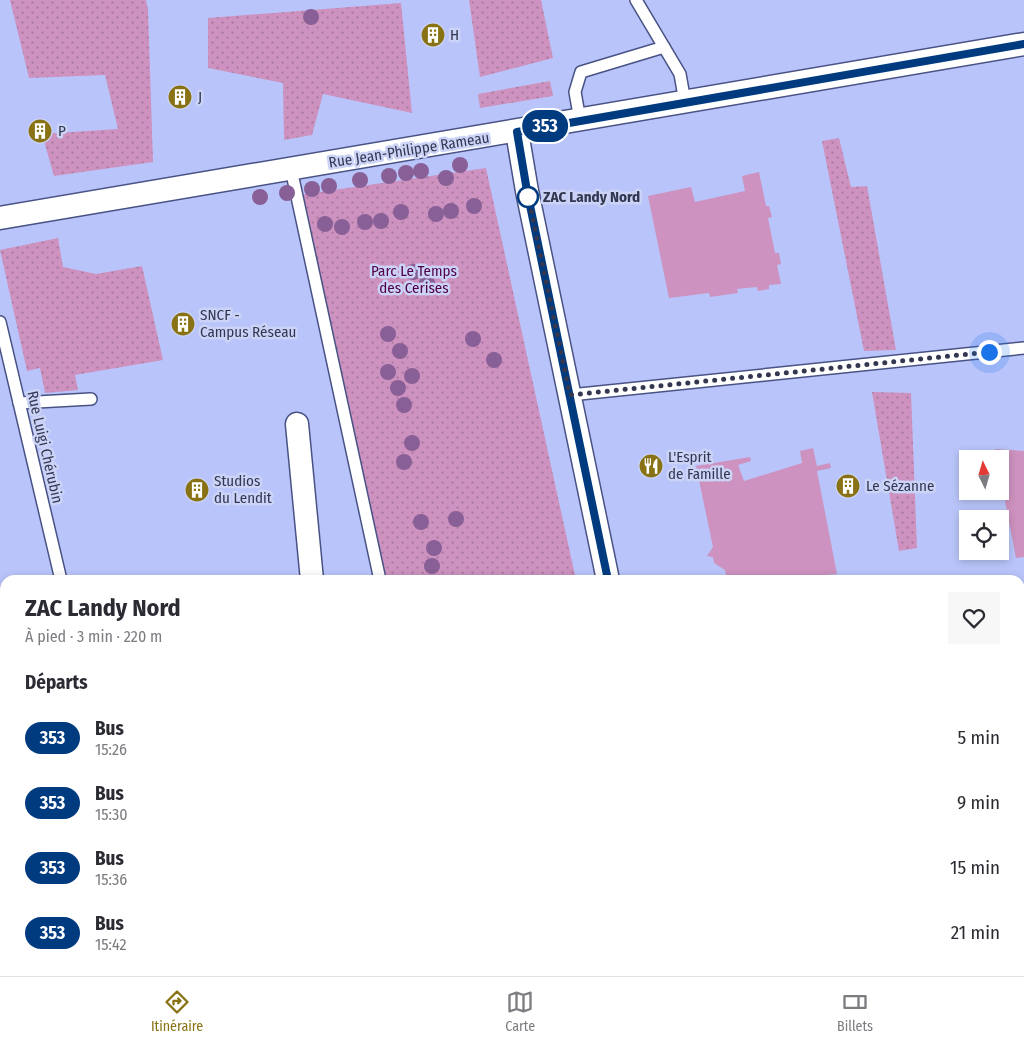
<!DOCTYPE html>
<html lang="fr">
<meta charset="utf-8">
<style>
body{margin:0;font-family:"Fira Sans Condensed",sans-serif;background:#f7f7f7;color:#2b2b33;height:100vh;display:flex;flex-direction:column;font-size:19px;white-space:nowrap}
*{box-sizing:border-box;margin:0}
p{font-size:16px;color:#7c7c81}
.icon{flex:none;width:28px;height:28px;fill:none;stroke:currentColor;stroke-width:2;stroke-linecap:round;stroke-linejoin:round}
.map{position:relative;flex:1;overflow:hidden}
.panel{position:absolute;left:0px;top:575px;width:1025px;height:401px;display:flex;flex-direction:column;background:#fff;border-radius:15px 15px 0 0;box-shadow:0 2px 8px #0003}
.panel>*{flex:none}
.badge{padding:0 10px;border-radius:16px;font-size:18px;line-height:32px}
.needle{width:32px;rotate:355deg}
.controls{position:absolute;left:959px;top:450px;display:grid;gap:10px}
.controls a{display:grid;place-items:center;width:50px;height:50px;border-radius:0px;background:#fff;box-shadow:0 2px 8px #0003;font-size:25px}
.you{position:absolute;width:25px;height:25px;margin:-12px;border:4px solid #fff;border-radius:50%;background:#1a73e8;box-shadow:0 0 0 8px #1a73e833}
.map>.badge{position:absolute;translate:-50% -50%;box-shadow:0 0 0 2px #fff}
h2{padding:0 25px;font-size:19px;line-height:45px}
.round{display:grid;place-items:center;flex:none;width:52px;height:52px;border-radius:0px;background:#f7f7f7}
.head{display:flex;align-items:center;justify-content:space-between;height:85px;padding:0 25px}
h1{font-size:24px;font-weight:700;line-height:38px}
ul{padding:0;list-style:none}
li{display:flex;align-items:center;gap:15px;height:65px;padding:0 25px}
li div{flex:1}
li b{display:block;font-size:19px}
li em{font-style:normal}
li .badge{min-width:55px;font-weight:700;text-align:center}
.dock{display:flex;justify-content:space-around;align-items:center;height:70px;border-top:1px solid #e1e1e2;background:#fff;font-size:14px;color:#7c7c81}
.dock a{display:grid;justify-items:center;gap:2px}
.dock .current{color:#887214}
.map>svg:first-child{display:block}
.built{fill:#b9c5fa;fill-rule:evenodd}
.grass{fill:#cd92bf}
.park{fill:url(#park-dots)}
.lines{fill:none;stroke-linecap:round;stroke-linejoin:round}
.lane-casing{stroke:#485284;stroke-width:14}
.street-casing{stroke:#485284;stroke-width:25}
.lane{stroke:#fff;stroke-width:11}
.street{stroke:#fff;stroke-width:22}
.tree{fill:#885f96}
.line-casing{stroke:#fff;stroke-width:11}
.line{stroke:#003b80;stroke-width:8}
.walk{stroke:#333850;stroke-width:5;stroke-dasharray:0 9}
.stop-dot{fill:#fff;stroke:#003b80;stroke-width:2.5}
.labels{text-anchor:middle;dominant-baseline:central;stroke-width:5;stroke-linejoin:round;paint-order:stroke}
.poi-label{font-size:15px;fill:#333850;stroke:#cbd3f7;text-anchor:start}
.street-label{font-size:15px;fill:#333850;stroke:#cbd3f7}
.stop-label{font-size:15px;font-weight:bold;fill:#333850;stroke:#cbd3f7;text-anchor:start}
.park-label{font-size:15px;fill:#510047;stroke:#cbd3f7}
</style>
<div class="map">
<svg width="1024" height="976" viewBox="0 0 1024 976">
<defs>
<pattern id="park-dots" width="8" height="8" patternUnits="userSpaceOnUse" patternTransform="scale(1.25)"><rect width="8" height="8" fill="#cd92bf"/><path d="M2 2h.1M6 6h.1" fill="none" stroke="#a7789e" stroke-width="1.8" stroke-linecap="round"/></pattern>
</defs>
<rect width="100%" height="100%" fill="#cbd3f7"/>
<!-- built -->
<path class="built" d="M0,0H1024V976H0ZM968,459H1000V491H968ZM968,519H1000V551H968ZM5,580H1020V971H5Z"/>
<!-- grass -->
<g class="grass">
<path d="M759,172L766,206H769L772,217L768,218L775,253H779L781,264L777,265L781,284L769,285V289L758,291L757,287L737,289L738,293L710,297L709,293L669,298L648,196L691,187L695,202L745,191L742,176Z"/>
<path d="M813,448L817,466L830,463L831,468L817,471L837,574L771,580H727L725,570L714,563L713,557L707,556L713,547L696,466L750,457L751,461L738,465L744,481L802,463L800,451Z"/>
<path d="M995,449L1024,451V557L1016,558L1000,475V459H997Z"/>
</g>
<!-- park -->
<g class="park">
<path d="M10,0H146L148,10L153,162L54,176L42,134L118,129L105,75L29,78Z"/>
<path d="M469,0H541L553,58L480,77Z"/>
<path d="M401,3L412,113L323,94L312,135L284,140L283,83L208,68V18Z"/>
<path d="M550,81L553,96L480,108L478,94Z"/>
<path d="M839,138L851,187L867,186L896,350L864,351L822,141Z"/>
<path d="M486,168L576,580H385L299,195Z"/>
<path d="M58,238L63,267L96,274L142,266L163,360L75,375L78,390L45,393L40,368L27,371L0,250Z"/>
<path d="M872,392L911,393L917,548L899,551Z"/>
<rect x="0" y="821" width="5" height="99"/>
<path d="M98,971H121L122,976H34Z"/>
</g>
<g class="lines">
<defs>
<g id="lane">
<path d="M636,0L680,74L685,102"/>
<path d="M580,120L575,92L581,72L664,47"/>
<path d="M291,169L380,580"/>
<path d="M0,322L61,580"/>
<path d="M570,395L1024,348"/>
<path d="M19,403L91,399"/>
</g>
<g id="street">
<path d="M517,132L527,191L608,580"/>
<path d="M0,218L1024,44"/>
<path d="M297,424L312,580"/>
<path d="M1020,639H1024"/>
<path d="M0,731L5,730"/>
<path d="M153,971L155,976"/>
<path d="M674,971L675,976"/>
</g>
</defs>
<!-- lane casing -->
<use href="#lane" class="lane-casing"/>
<!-- street casing -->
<use href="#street" class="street-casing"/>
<!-- lane -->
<use href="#lane" class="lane"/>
<!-- street -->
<use href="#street" class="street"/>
</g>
<!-- trees -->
<g class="tree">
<circle cx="311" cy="17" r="8"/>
<circle cx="460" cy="165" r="8"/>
<circle cx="421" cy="171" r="8"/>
<circle cx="406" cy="173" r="8"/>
<circle cx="389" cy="176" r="8"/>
<circle cx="446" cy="178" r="8"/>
<circle cx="360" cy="180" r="8"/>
<circle cx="329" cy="186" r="8"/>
<circle cx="312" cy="189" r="8"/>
<circle cx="287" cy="193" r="8"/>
<circle cx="260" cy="197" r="8"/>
<circle cx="474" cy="206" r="8"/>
<circle cx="451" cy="211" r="8"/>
<circle cx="401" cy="212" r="8"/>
<circle cx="436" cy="214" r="8"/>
<circle cx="381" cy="221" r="8"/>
<circle cx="365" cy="222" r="8"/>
<circle cx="325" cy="224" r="8"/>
<circle cx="342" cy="227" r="8"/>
<circle cx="413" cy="272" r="8"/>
<circle cx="427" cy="283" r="8"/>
<circle cx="388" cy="334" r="8"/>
<circle cx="473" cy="339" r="8"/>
<circle cx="400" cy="351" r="8"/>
<circle cx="494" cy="360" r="8"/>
<circle cx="388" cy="372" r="8"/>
<circle cx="412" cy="376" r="8"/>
<circle cx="398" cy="388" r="8"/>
<circle cx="404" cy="405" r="8"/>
<circle cx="412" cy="443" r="8"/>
<circle cx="404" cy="462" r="8"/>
<circle cx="456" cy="519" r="8"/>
<circle cx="421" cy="522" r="8"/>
<circle cx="434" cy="548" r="8"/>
<circle cx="432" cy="566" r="8"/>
</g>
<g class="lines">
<defs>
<path id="line" d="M608,580L527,191L517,132L1024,44"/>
</defs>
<!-- line casing -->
<use href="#line" class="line-casing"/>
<!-- line -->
<use href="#line" class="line"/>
<!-- walk -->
<path class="walk" d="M528,197L527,191L570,395L989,352"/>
</g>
<!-- icons -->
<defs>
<symbol id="building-disc" viewBox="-11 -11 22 22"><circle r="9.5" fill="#887214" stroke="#cbd3f7"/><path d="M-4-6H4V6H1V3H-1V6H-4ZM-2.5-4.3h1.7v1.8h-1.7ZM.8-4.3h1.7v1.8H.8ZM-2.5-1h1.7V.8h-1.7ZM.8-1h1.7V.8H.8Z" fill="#fff"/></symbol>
<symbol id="restaurant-disc" viewBox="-11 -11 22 22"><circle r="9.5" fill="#887214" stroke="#cbd3f7"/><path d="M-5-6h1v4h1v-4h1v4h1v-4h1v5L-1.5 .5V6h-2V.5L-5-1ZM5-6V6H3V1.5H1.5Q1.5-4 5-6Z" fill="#fff"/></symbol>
</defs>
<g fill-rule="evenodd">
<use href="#building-disc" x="419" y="21" width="28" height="28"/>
<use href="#building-disc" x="166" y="83" width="28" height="28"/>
<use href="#building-disc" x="26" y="117" width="28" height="28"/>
<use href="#building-disc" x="169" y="310" width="28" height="28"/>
<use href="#restaurant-disc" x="637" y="452" width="28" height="28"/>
<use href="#building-disc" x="834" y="472" width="28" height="28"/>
<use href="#building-disc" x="183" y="476" width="28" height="28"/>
</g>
<!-- markers -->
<circle class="stop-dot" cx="528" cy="197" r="10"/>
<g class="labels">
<!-- poi labels -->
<g class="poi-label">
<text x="450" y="35">H</text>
<text x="198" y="97">J</text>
<text x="58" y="131">P</text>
<text x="200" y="315">SNCF -<tspan x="200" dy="17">Campus Réseau</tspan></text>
<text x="668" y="457">L'Esprit<tspan x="668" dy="17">de Famille</tspan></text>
<text x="214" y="481">Studios<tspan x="214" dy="17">du Lendit</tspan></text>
<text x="866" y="486">Le Sézanne</text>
</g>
<!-- street labels -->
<g class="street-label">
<text transform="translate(409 150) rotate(-9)">Rue Jean-Philippe Rameau</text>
<text transform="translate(45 447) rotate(77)">Rue Luigi Chérubin</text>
</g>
<!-- stop labels -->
<g class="stop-label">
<text x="543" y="197">ZAC Landy Nord</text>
</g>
<!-- park labels -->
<g class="park-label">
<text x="414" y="271">Parc Le Temps<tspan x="414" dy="17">des Cerises</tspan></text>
</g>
</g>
</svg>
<div class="controls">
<a><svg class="needle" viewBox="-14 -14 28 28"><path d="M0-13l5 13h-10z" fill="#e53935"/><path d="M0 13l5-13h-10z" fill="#7c7c81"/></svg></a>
<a><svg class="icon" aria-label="locate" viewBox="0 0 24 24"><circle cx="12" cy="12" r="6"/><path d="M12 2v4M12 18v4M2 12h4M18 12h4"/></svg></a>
</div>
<div class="you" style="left:989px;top:352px"></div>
<b class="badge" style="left:545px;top:126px;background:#003b80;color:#fff">353</b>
<section class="panel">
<div class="head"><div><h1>ZAC Landy Nord</h1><p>À pied · 3 min · 220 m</p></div><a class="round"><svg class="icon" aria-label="heart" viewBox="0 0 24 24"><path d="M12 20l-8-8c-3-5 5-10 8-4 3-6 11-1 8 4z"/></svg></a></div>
<h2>Départs</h2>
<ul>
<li><span class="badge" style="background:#003b80;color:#fff">353</span><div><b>Bus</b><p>15:26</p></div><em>5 min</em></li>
<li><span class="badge" style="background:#003b80;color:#fff">353</span><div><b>Bus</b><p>15:30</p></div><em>9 min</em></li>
<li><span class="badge" style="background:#003b80;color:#fff">353</span><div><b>Bus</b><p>15:36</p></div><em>15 min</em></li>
<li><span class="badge" style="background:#003b80;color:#fff">353</span><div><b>Bus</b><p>15:42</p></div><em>21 min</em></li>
</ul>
</section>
</div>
<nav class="dock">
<a class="current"><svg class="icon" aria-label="directions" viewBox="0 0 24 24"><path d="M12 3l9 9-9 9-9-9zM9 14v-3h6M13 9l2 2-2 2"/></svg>Itinéraire</a>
<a><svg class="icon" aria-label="map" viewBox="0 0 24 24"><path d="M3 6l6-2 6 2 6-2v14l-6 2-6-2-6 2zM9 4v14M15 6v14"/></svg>Carte</a>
<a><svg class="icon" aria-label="tickets" viewBox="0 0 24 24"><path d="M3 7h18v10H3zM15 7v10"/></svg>Billets</a>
</nav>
